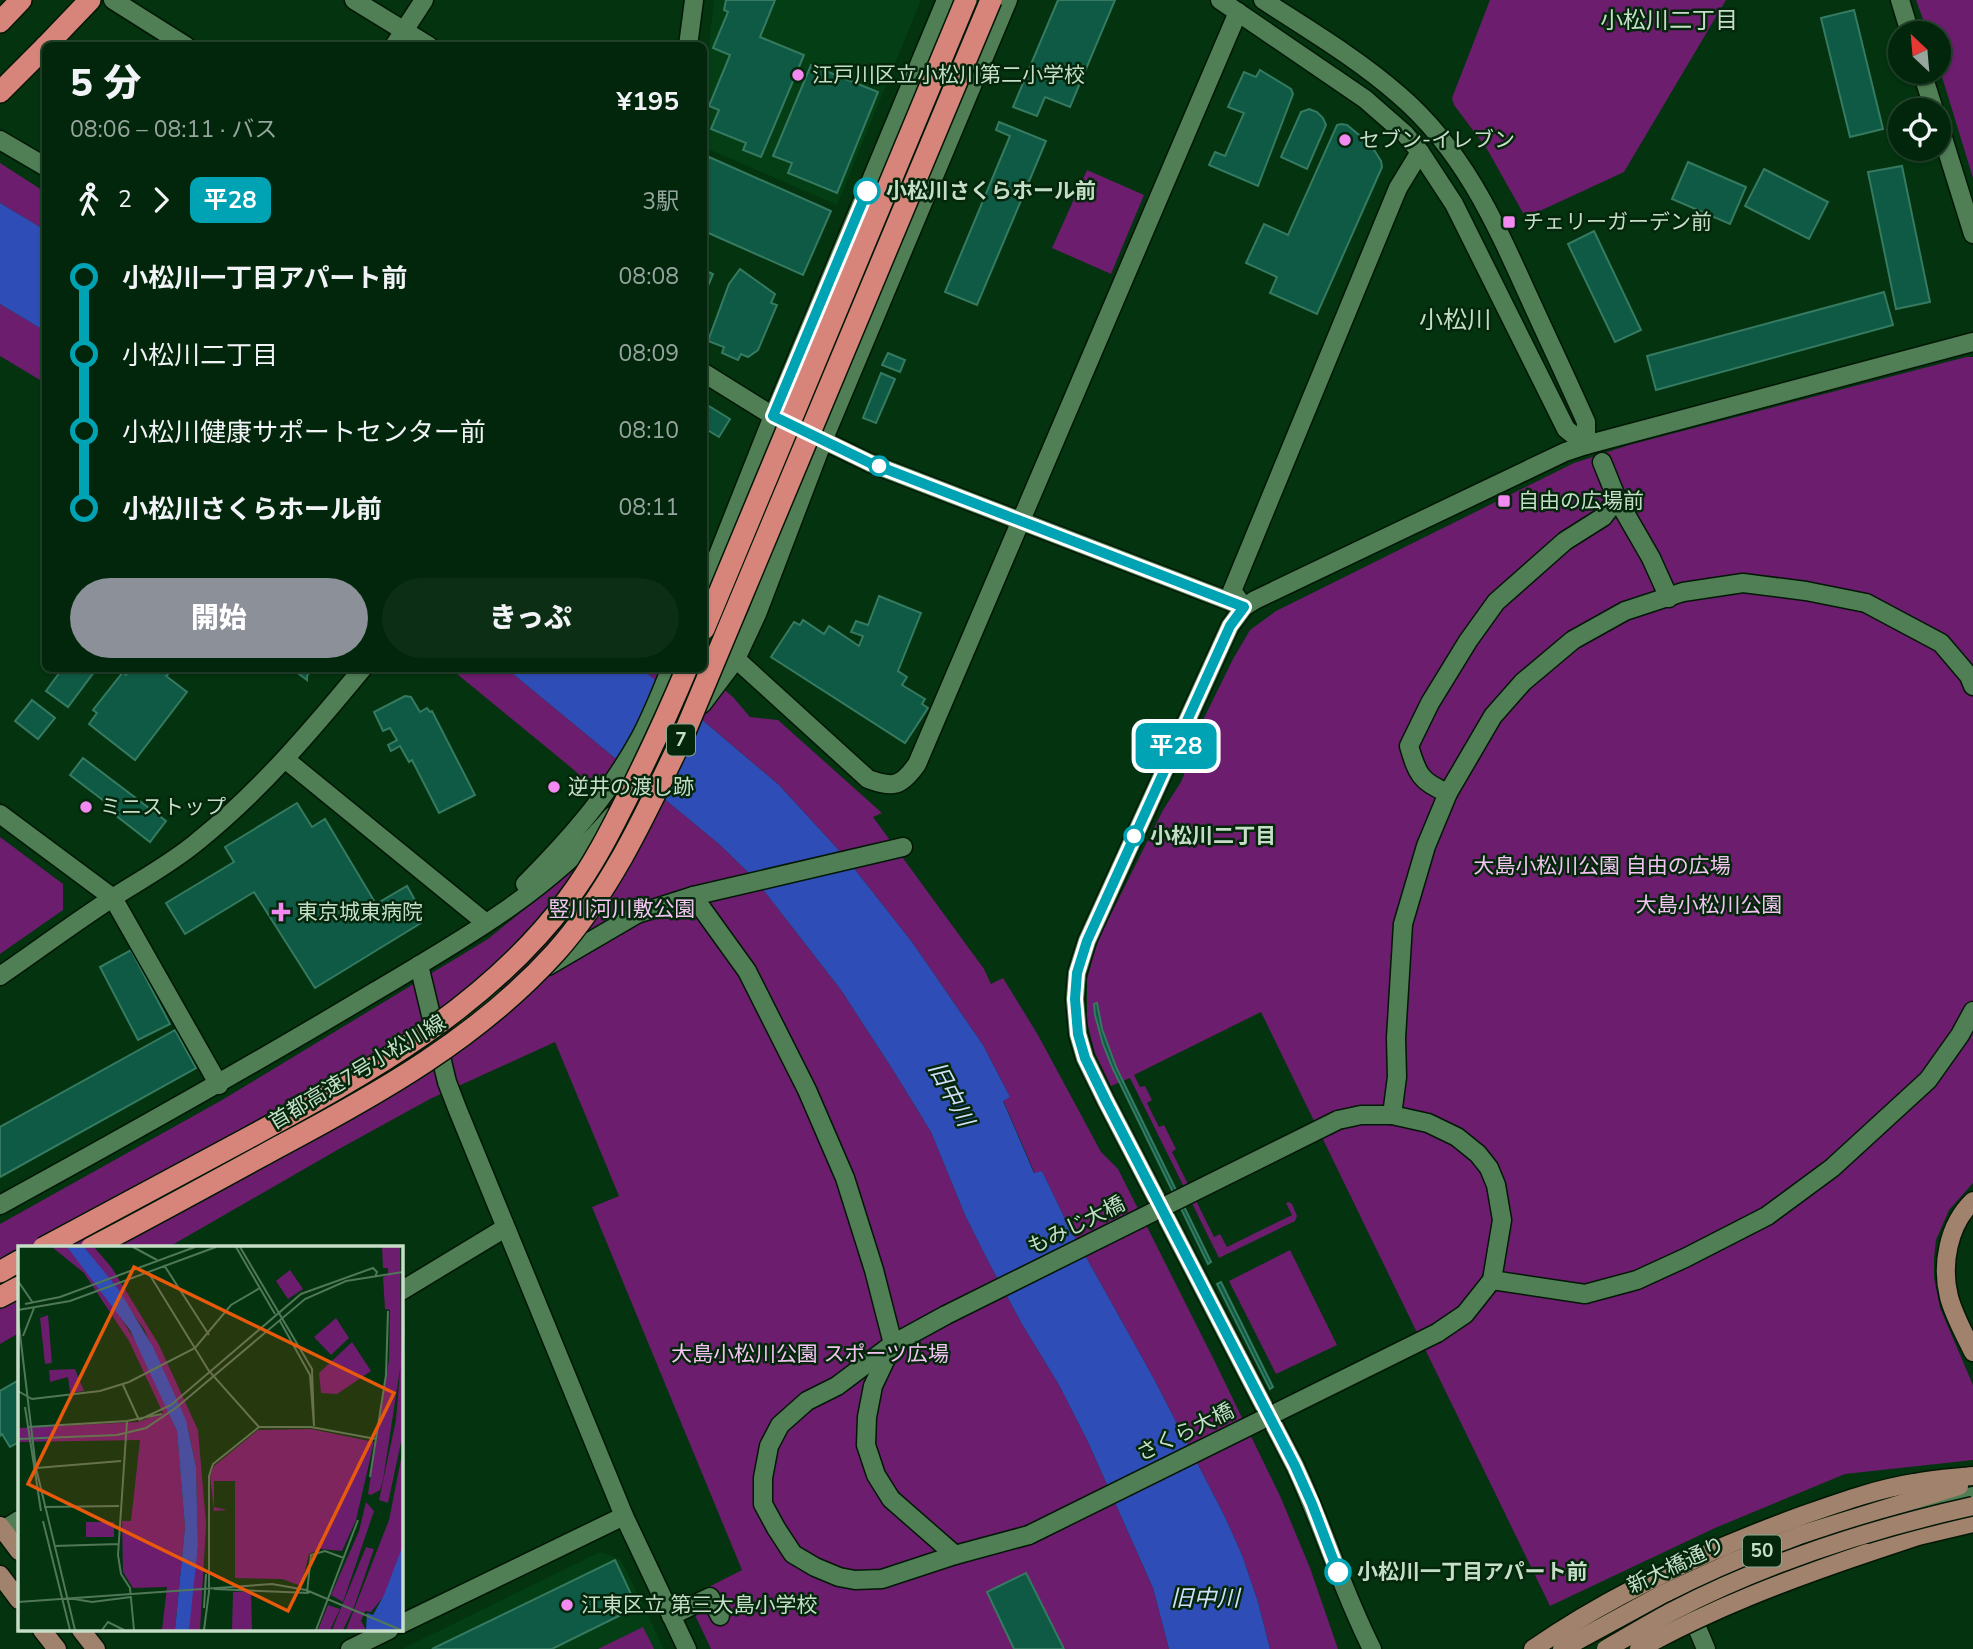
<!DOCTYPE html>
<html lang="ja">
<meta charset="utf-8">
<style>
body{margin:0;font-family:"Nunito Sans","Noto Sans JP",sans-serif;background:#0c2e14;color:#f1f3f6;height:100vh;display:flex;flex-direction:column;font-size:26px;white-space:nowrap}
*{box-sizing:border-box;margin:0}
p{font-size:23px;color:#96a59d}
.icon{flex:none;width:38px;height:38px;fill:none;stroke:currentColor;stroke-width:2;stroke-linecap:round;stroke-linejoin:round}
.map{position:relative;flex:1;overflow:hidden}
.side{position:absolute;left:42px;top:42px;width:665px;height:630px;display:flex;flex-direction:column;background:#02260b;border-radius:10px;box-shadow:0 2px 5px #0004,0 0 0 2px #23432c}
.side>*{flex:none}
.badge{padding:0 14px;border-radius:10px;font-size:24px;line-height:46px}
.needle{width:46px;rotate:334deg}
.tools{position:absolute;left:1888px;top:21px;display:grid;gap:14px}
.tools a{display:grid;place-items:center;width:63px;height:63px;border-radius:50%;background:#02260b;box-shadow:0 2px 5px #0004,0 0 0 2px #23432c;font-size:35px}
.map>.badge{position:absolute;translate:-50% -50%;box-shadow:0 0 0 4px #fff}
.legs{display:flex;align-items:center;gap:10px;height:77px;padding:0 28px;font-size:23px}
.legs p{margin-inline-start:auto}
.headline{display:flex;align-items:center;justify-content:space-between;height:119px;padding:0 28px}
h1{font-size:38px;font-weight:800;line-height:52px}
.action{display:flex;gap:14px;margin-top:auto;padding:14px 28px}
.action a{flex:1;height:80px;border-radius:42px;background:#8c9099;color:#fff;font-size:28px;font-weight:800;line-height:80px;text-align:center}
.action a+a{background:#0c2e14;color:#f1f3f6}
ul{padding:0 28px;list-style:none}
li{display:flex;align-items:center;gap:24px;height:77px;font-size:26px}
li i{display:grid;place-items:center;width:10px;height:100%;margin:0 9px;background:currentColor}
li i::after{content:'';width:18px;height:18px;margin:-9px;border:5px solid;border-radius:50%;background:#02260b}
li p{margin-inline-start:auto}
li:first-child i{background:linear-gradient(#0000 50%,currentColor 0)}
li:last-child i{background:linear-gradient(currentColor 50%,#0000 0)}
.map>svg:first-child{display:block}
.built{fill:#043e14}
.green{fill:#6c1d6d}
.water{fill:#2f4db6}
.building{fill:#0f5a44;stroke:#357a61;stroke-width:2}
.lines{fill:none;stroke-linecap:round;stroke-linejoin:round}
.minor-casing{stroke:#021705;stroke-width:21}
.major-casing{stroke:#021705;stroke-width:21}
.highway-casing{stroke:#021705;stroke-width:24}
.minor{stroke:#507e55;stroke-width:18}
.major{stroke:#a1826c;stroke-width:18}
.highway{stroke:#d7857b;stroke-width:21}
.minor-bridge-casing{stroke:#021705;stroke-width:21;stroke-linecap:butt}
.major-bridge-casing{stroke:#021705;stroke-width:21;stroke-linecap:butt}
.highway-bridge-casing{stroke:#021705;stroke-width:24;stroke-linecap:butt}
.minor-bridge{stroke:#507e55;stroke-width:18}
.major-bridge{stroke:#a1826c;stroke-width:18}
.highway-bridge{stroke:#d7857b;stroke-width:21}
.line-1-casing{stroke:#fff;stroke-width:16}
.line-1{stroke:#00a3b4;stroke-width:10}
.poi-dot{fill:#f38af2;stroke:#04270c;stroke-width:2.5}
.stop-1-dot{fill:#fff;stroke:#00a3b4;stroke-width:3.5}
.labels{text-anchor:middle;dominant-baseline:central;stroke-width:5;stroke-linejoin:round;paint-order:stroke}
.shield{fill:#04270c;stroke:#8ca790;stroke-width:2}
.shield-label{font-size:19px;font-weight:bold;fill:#c6dec8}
.poi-label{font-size:21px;fill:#c6dec8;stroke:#04270c;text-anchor:start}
.stop-label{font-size:21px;font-weight:bold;fill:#c6dec8;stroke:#04270c;text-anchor:start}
.park-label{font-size:21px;fill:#f3c4f2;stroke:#04270c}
.street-label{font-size:21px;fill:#c6dec8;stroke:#04270c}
.neighbourhood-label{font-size:23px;fill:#c6dec8;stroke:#04270c}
.water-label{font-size:23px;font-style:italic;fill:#d2def9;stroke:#04270c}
.quarter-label{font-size:24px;fill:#c6dec8;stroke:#04270c}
.inset-road{fill:none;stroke:#517759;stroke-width:2}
.view{fill:#e8590c;fill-opacity:0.15;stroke:#e8590c;stroke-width:3.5}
.inset-edge{fill:none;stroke:#c6dec8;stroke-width:3.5}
</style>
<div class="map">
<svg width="1973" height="1649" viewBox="0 0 1973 1649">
<rect width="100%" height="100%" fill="#03330f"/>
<!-- built -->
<g class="built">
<path d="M714,0H921L837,205L704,147V114L710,36Z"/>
<path d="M600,1552L621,1560L664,1649H402Z"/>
</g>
<!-- green -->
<g class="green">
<path d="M1490,0H1726L1624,172L1529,216L1523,213L1487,149L1454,105L1452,98Z"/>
<path d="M1916,0H1973V178L1939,67V33H1928Z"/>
<path d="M0,163L45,192V230L0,203Z"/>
<path d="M1087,170L1144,195L1111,274L1052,248Z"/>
<path d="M0,304L45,331V383L0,356Z"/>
<path d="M1966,357H1973V1183L1949,1210L1936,1240L1934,1258V1278L1940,1308L1973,1385V1460L1845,1474L1715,1528L1550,1606L1261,1012L1134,1075L1140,1087L1145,1086L1152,1100L1147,1103L1159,1127L1164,1125L1176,1149L1172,1152L1214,1237L1220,1234L1227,1247L1292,1215L1286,1203L1289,1202L1292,1204L1297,1216L1295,1221L1219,1258L1130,1078L1111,1086L1095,1053L1087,1022V979L1098,940L1163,810L1181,782L1194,749L1204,718L1233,659L1250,630L1276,611L1574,463L1629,445Z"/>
<path d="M451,669H507L719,844L754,878L841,990L893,1070L931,1132L965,1215L988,1261L1022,1324L1059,1385L1088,1442L1153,1588L1169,1649H711L687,1598L742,1570L592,1207L619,1196L555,1042L430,1099L339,1149L167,1248H19V1333L0,1344V1224L222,1100L488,939L543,894L570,867L619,811L574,770Z"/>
<path d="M642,669H699L733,697L750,717L778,720L882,813L873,817L984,969L991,984L1003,978L1038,1035L1101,1152L1118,1169L1214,1360L1281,1498L1310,1568L1338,1649H1270L1258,1602L1242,1555L1225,1517L1154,1379L1067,1223L1042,1171L1035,1174L1003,1100L1010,1097L983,1045L912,942L845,857L779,785Z"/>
<path d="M0,837L63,884V910L0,954Z"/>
<path d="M1290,1250L1337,1345L1276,1374L1229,1281Z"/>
<path d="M643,1627L654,1649H598Z"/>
</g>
<!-- water -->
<g class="water">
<path d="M0,203L45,230V331L0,304Z"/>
<path d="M507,669H642L779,785L845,857L912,942L983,1045L1010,1097L1003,1101L1034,1173L1042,1171L1067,1223L1154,1379L1225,1517L1242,1555L1258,1602L1270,1649H1169L1153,1588L1088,1442L1059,1385L1022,1324L988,1261L965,1215L931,1132L893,1070L841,990L754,878L719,844Z"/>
</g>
<!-- building -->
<g class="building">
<path d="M726,0H775L760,37L804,55L761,157L743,150L746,143L711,129L719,110L709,106L730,55L713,48L728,12L724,10Z"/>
<path d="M1058,0H1115L1070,107L1045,97L1037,116L1013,107Z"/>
<path d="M1854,10L1883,129L1850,137L1821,18Z"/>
<path d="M811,65L878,92L837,193L788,173L792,163L773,156Z"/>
<path d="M1260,70L1291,89L1293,94L1258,186L1209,165L1215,152L1225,156L1244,113L1228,107L1244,72L1256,77Z"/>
<path d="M1309,109L1317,112L1323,118L1326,125L1307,169L1281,157L1301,112Z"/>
<path d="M999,122L1046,141L977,305L945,292L1010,136L996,130Z"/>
<path d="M1341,124L1347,125L1371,145L1381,161L1382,167L1317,314L1270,293L1277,277L1246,263L1264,224L1288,235L1337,125Z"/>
<path d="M709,157L831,211L803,275L704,231V169Z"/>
<path d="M1688,162L1746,187L1730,224L1672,199Z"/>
<path d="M1902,166L1930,302L1896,309L1868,172Z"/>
<path d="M1764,169L1828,202L1809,239L1745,206Z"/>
<path d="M1594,231L1641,330L1615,342L1568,244Z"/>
<path d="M740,269L775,294L771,303L777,305L758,350L748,357L741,354L738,360L722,353L724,347L708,341L729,284Z"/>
<path d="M704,270L713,274L705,293L704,292Z"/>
<path d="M1884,292L1893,325L1656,390L1647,356Z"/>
<path d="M888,353L905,360L900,372L882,365Z"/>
<path d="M881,373L895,379L876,423L863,418Z"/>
<path d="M704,403L730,419L719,437L704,428Z"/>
<path d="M879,596L921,613L898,671L907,677L902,685L925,699L922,704L928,708L905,743L771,657L794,622L800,625L803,620L824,634L829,626L859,646L863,636L851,632L856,621L868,625Z"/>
<path d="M63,668H97L68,707L46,691Z"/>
<path d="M131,668H166L170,672L166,676L187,692L135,760L89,724L97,713L93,710L123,672L126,675Z"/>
<path d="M291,668H313L307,676V680Z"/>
<path d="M405,696L411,697L420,712L427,708L430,712L432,711L475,795L439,813L412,760L409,762L400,746L391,751L388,745L397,740L390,728L383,731L374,712Z"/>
<path d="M32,700L55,718L38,739L15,721Z"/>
<path d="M83,758L166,821L150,842L110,811L112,807L70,775Z"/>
<path d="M297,803L312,827L325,819L376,904L407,886L417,904L414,906L416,909L420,906L423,912L417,917L421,923L315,988L254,892L185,934L166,903L234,862L225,847Z"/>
<path d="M131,950L170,1024L138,1040L100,967Z"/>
<path d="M1097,1003L1102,1029L1116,1067L1211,1262L1208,1264L1113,1069L1103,1044L1095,1015L1094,1004Z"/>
<path d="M175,1030L196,1068L0,1177V1127Z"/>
<path d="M1221,1282L1273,1387L1270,1389L1217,1284Z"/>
<path d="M19,1380V1442L10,1447L2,1434L0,1436V1391Z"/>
<path d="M615,1560L637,1607L552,1649H432Z"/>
<path d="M1026,1573L1064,1649H1014L987,1592Z"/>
</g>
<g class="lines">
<defs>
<g id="minor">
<path d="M113,0L186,46"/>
<path d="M354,0L429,46"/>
<path d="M1220,0L1365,99L1405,134L1420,152L1454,204L1566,429L1586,445"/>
<path d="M1263,0C1309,30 1358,59 1399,95C1463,150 1494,220 1528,295C1547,337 1567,379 1586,422V445"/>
<path d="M1900,0L1910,33"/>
<path d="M394,46L424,0"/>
<path d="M688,46L694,0"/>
<path d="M1922,72L1934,110"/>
<path d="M1939,125L1973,234"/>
<path d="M0,140L46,167"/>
<path d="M704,373L773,416L870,463L1244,607"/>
<path d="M1617,499L1651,558L1669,598"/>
<path d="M704,590L773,416L946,0"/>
<path d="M1244,607L1232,591L1398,188L1420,152"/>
<path d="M736,659L868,779C893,788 901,787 917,764L1238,12"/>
<path d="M702,704L736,659L757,614L823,441L1008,0"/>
<path d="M285,759L486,923"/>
<path d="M1448,793C1420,782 1417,773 1409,746L1430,703L1468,641L1496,602L1565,541L1603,517L1617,499L1602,462"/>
<path d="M0,814L113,898L219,1085"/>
<path d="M525,884C569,840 610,793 640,738C652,716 661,692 671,668"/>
<path d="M693,896L747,971L807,1090L845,1178L874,1270L893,1344L837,1386L807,1401L780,1425L769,1446L763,1478V1504L776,1528L793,1554L815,1567L839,1577L855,1580L882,1579L955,1555L1029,1535"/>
<path d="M419,965L447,1082L457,1108L624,1516L687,1649"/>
<path d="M548,966L637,914L693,896L903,847"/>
<path d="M0,976C38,950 75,922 114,897C142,879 172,863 198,841C260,791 312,730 363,668"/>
<path d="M459,1022L498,998"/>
<path d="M1392,1115L1397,1077L1396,1038L1403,924L1426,846L1448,793L1493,716L1523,682L1573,640L1625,611L1683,592L1743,583L1806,591L1866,603L1941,643L1969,676L1973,686"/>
<path d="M1338,1120L1361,1115H1392L1428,1123L1457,1137L1478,1154L1489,1168L1496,1185L1502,1220L1492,1280L1465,1314L1437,1333"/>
<path d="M0,1205C126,1136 251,1066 374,992C458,942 548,892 612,816"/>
<path d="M1492,1280L1585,1294L1637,1280L1685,1258L1767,1216L1832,1168L1928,1080L1960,1035L1973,1011"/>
<path d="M401,1291L505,1228"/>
<path d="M946,1315L893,1344L873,1386L867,1417L866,1445L876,1475L891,1499L955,1555"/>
<path d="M1912,1513L1973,1496"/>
<path d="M3,1530L19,1520"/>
<path d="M1694,1608L1693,1618L1706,1649"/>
<path d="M671,1616L710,1597L720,1616"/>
<path d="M401,1624L624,1516"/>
<path d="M350,1649L389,1630"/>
<path d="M1372,1649C1342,1590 1323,1526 1295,1466L1106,1101L1085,1058L1078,1034L1075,999L1077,973L1087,941L1230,626L1244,607L1255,600L1565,452L1586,445L1973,342"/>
</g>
<g id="major">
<path d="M1973,1201C1948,1225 1941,1265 1949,1297C1954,1316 1965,1335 1973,1352"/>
<path d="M0,1526L19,1551"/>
<path d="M1867,1553L1918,1536L1973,1523"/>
<path d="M0,1575L19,1600"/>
<path d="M42,1630L57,1649"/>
<path d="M81,1630L96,1649"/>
<path d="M1533,1649C1615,1592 1708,1550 1801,1516C1838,1503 1876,1489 1914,1483C1934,1479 1954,1478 1973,1476"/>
<path d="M1562,1649L1663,1594L1735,1561L1800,1535L1959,1486"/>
</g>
<g id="highway">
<path d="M0,22L21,0"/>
<path d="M46,46L90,0"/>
<path d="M0,92L46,46"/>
<path d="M0,1272L19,1261"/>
<path d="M0,1297L19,1287"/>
</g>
</defs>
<!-- minor casing -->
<use href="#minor" class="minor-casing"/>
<!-- major casing -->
<use href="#major" class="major-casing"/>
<!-- highway casing -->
<use href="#highway" class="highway-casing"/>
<!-- minor -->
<use href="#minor" class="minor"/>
<!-- major -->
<use href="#major" class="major"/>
<!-- highway -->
<use href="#highway" class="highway"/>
<defs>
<g id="minor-bridge">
<path d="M946,1315L1338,1120"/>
<path d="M1029,1535L1437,1333"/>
</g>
<g id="major-bridge">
<path d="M1606,1649C1627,1637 1649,1624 1671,1612C1765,1563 1870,1529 1973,1506"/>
<path d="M1639,1649C1713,1608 1787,1580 1867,1553"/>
</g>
<g id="highway-bridge">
<path d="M704,629L966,0"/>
<path d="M43,1248C112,1211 180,1174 248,1138C366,1074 487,1008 568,899C593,866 611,830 629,794C650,752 669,711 687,668"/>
<path d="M91,1248C154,1215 216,1181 278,1147C378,1094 478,1038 555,953C612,889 647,811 684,734L991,0"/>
</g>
</defs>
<!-- minor-bridge casing -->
<use href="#minor-bridge" class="minor-bridge-casing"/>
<!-- major-bridge casing -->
<use href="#major-bridge" class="major-bridge-casing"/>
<!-- highway-bridge casing -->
<use href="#highway-bridge" class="highway-bridge-casing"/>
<!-- minor-bridge -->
<use href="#minor-bridge" class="minor-bridge"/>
<!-- major-bridge -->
<use href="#major-bridge" class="major-bridge"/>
<!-- highway-bridge -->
<use href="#highway-bridge" class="highway-bridge"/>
</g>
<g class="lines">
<defs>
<path id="line-1" d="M867,191L773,416L870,463L1244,607L1230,626L1087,941L1077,973L1075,999L1078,1034L1085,1058L1106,1101L1295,1466L1312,1504L1338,1572"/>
</defs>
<!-- line-1 casing -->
<use href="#line-1" class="line-1-casing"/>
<!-- line-1 -->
<use href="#line-1" class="line-1"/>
</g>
<!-- markers -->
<g class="poi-dot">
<circle cx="798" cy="75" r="7"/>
<circle cx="1345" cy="140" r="7"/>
<rect x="1502" y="215" width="14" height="14" rx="3.5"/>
<rect x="1497" y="494" width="14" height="14" rx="3.5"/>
<circle cx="554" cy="787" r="7"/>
<circle cx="86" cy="807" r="7"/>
<path d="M277.5 901.5h7v7h7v7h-7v7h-7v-7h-7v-7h7z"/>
<circle cx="567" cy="1605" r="7"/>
</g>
<g class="stop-1-dot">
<circle cx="867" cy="191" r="12"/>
<circle cx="879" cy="466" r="9"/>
<circle cx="1134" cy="836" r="9"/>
<circle cx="1338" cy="1572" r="12"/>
</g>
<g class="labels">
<!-- shield labels -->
<g class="shield">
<rect x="667" y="724.5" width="28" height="31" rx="5"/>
<rect x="1743" y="1535.5" width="38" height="31" rx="5"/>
</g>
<g class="shield-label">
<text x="681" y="740">7</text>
<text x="1762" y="1551">50</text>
</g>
<!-- poi labels -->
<g class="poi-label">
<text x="812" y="75">江戸川区立小松川第二小学校</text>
<text x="1359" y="140">セブン-イレブン</text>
<text x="1523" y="222">チェリーガーデン前</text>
<text x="1518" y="501">自由の広場前</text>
<text x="568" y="787">逆井の渡し跡</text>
<text x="100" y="807">ミニストップ</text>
<text x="297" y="912">東京城東病院</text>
<text x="581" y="1605">江東区立 第三大島小学校</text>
</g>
<!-- stop labels -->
<g class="stop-label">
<text x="886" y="191">小松川さくらホール前</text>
<text x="1150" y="836">小松川二丁目</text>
<text x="1357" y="1572">小松川一丁目アパート前</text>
</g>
<!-- park labels -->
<g class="park-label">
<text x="1602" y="866">大島小松川公園 自由の広場</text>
<text x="1709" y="905">大島小松川公園</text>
<text x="622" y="909">竪川河川敷公園</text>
<text x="810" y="1354">大島小松川公園 スポーツ広場</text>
</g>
<!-- street labels -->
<g class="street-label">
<text transform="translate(357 1072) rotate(-31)">首都高速7号小松川線</text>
<text transform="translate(1076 1225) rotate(-26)">もみじ大橋</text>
<text transform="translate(1185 1432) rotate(-26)">さくら大橋</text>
<text transform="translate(1676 1565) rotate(-25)">新大橋通り</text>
</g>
<!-- neighbourhood labels -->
<g class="neighbourhood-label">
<text x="1669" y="20">小松川二丁目</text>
</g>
<!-- water labels -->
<g class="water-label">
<text transform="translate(951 1094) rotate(62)">旧中川</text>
<text x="1205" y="1598">旧中川</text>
</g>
<!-- quarter labels -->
<g class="quarter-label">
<text x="1455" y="320">小松川</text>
</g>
</g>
<!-- overview -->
<g transform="translate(18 1246)">
<rect width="385" height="385" fill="#03330f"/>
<path d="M34,1H49L88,48L126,109L159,185L167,281L157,384H144L149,341L115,342L105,326L104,275H113L122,194L0,196V182L120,176L145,167L111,95L66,27ZM66,1H76L94,22L141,99L180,184L188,278L182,384H171L170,368L180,299L178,221L170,182L126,83ZM364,1H382L383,117L365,234L362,244L353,249L350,248L371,114L372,64L367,63L365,31L370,29V22H365ZM272,24L285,43L270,53L258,35ZM30,69L34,117L27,118L22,72ZM318,72L331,92L313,109L296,91ZM385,90V187L370,257L361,254L378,174ZM334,96L353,125L319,148L303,147L301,127ZM57,123L66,145L52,147L50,131L32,136L31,124ZM293,183L356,196L338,274L324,305L302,303L291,308L283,340L264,333L217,332V235H196V261L209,264L196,265L192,230L196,220L240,184ZM385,203V301L366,350L353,366L347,365L343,375L348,384H328L371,274ZM348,256L356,265L325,356L313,349L341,285ZM96,276V291H68V276ZM348,301L356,303L336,361L325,384H314ZM233,345L234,384H214L215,346ZM310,359L322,363L312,384H300Z" fill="#6c1d6d"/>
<path d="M49,1H66L101,44L135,101L168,174L178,221L180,299L171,384H157L167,281L159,185L112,84ZM385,299V384H348L349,367L355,369L366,349Z" fill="#2f4db6"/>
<path class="inset-road" d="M115,1L139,14M218,1L257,68M222,1L294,123L296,180M146,19L191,89M130,26L191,125L241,181M0,35L15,57M7,58L42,51L177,1M0,64L52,55L198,1M0,71L18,222L57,384M262,75L292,129L296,180M5,90L16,62M105,139L121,174M0,145L14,153L82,145L111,136L177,102L213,59L242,42M7,161L23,265M121,174L153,159L283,48L355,22L359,26L357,31M109,175L100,309L103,328L112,342L116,384M10,181L109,175L144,168M0,193L99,189L128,182L159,161L287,53L328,35L385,26M18,222L103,215M352,231L368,129L370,65M26,261L101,260M25,275L52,384M36,300L100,298M196,343L291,347M289,347L293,309L307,305L326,312M56,353L74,356L113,351M0,356L254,338L288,344L383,384M186,362L188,328M84,384L90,376L106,384M186,384L191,346V230L195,218L241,181H293L358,193M298,384L340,274"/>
<path class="view" d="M116,21L376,147L270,365L10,238Z"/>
<rect width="385" height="385" class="inset-edge"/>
</g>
</svg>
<div class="tools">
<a><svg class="needle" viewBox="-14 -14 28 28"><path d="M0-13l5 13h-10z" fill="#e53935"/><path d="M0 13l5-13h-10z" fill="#96a59d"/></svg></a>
<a><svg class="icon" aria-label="locate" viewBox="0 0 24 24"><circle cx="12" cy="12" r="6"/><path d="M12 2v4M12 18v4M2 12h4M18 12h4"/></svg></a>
</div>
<b class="badge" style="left:1176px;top:746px;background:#00a3b4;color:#fff">平28</b>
<section class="side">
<div class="headline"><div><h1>5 分</h1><p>08:06 – 08:11 · バス</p></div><b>¥195</b></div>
<div class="legs"><svg class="icon" aria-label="walk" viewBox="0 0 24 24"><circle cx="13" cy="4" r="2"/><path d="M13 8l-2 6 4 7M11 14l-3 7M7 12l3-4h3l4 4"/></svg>2<svg class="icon" aria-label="forward" viewBox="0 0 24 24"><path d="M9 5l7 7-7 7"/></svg><b class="badge" style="background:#00a3b4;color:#fff">平28</b><p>3駅</p></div>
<ul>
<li><i style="color:#00a3b4"></i><b>小松川一丁目アパート前</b><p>08:08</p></li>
<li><i style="color:#00a3b4"></i><span>小松川二丁目</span><p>08:09</p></li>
<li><i style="color:#00a3b4"></i><span>小松川健康サポートセンター前</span><p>08:10</p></li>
<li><i style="color:#00a3b4"></i><b>小松川さくらホール前</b><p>08:11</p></li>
</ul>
<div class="action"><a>開始</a><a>きっぷ</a></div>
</section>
</div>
